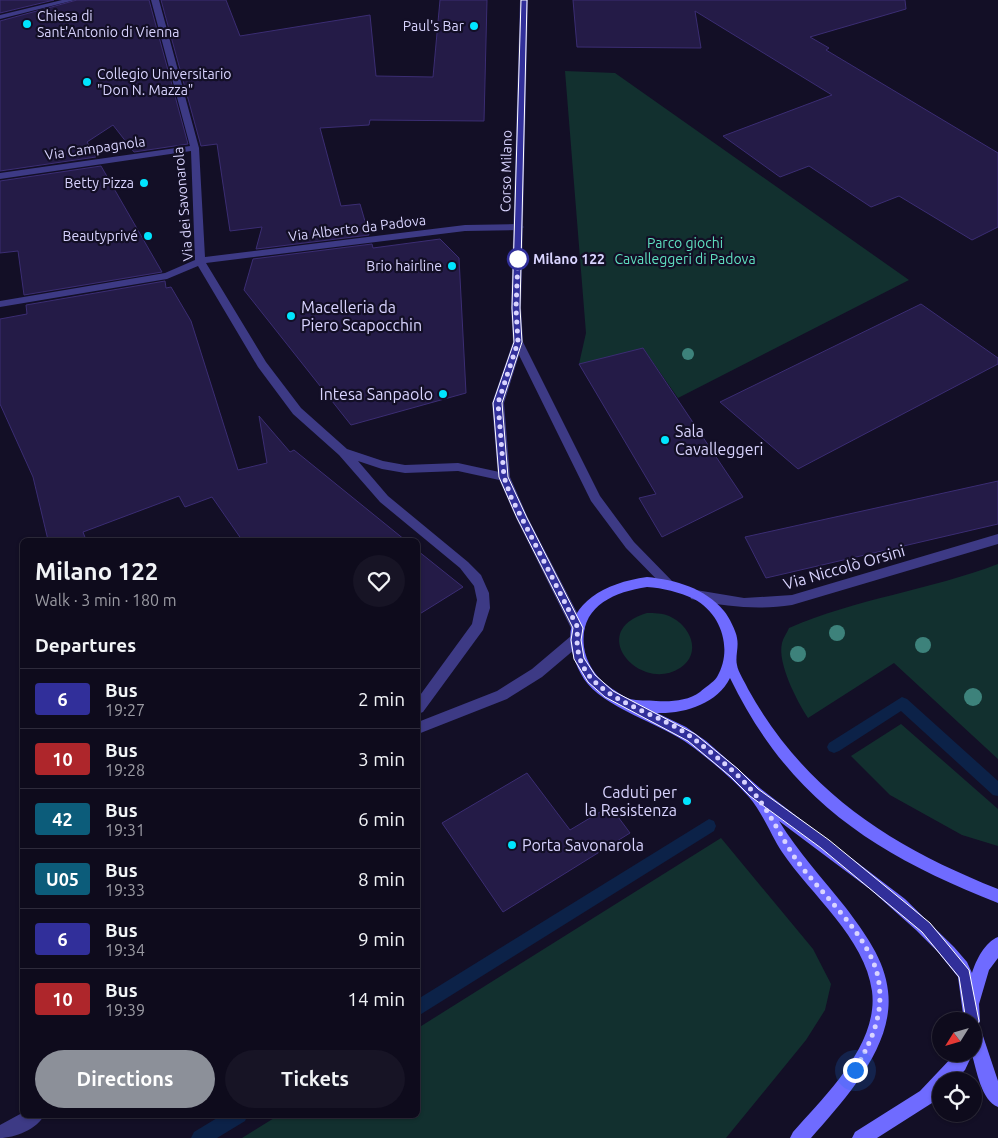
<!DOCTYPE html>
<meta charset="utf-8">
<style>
body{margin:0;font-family:Ubuntu,sans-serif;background:#171425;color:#f1f3f6;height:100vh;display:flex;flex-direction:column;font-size:19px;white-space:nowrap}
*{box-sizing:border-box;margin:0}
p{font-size:16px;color:#9b9ba3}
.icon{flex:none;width:28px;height:28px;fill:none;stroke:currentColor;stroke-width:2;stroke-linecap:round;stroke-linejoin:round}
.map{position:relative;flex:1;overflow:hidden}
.side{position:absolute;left:20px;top:538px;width:400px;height:580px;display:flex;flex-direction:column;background:#0e0b1c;border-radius:8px;box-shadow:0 1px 4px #0004,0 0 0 1px #2e2b3b}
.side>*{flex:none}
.badge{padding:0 10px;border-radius:4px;font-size:18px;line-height:32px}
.needle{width:32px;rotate:233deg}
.controls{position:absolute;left:932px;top:1012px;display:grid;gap:10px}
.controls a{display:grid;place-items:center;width:50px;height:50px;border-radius:50%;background:#0e0b1c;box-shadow:0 1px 4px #0004,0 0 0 1px #2e2b3b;font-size:25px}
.you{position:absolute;width:25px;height:25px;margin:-12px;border:4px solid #fff;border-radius:50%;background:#1a73e8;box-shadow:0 0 0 8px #1a73e833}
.map>.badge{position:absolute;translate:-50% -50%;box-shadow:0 0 0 2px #fff}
h2{padding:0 15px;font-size:19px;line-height:45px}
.round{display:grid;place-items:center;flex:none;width:52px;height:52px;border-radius:26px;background:#171425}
.headline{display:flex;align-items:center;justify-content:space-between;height:85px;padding:0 15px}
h1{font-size:24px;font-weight:700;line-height:38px}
.button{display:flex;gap:10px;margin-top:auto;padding:10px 15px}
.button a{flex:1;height:58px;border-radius:30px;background:#8c9099;color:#fff;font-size:20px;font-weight:700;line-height:58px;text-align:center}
.button a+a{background:#171425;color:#f1f3f6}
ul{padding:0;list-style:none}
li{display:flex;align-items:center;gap:15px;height:60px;padding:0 15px;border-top:1px solid #2e2b3b}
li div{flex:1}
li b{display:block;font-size:19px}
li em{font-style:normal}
li .badge{min-width:55px;font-weight:700;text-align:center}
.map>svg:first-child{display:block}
.green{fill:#12302f}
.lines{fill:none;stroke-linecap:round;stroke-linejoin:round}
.stream{fill:#0c2248;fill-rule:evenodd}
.building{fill:#241b47;stroke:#3b2d73}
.minor{fill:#3d3a85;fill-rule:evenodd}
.tertiary{fill:#3d3a85;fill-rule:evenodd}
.secondary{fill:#6f6bff;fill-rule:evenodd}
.tree{fill:#3d827b}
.line{fill:#312f9a;stroke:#fff}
.walk{stroke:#d9d4ff;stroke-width:5;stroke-dasharray:0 9}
.poi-dot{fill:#00e5ff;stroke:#130f26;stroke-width:2}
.stop-dot{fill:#fff;stroke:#312f9a;stroke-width:2.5}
.labels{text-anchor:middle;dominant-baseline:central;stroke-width:4.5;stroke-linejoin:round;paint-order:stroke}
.far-poi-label{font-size:14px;fill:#d9d4ff;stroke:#130f26;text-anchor:end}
.far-street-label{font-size:14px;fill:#d9d4ff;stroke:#130f26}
.far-park-label{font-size:14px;fill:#5fe0c0;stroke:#130f26}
.far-stop-label{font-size:14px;font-weight:bold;fill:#d9d4ff;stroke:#130f26;text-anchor:start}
.poi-label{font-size:16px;fill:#d9d4ff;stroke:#130f26;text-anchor:start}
.street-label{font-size:16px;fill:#d9d4ff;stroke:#130f26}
</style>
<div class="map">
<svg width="998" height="1138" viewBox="0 0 998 1138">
<rect width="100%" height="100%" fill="#130f26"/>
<!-- green -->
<g class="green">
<path d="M565,71L615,73L909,280L678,398L643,348L579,364L586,333Z"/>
<path d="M998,564V759L894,663L808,718C797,701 777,663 782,643C783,638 787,633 789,628C855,599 930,590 998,564Z"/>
<path d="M647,613C654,613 662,613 669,616C690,625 703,653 680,668C640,694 585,631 647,613Z"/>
<path d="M901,724L998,809V846L962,835L890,795L851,756Z"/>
<path d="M721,838L813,949L831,984L825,1010L806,1040L726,1138H242L279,1115H418V1028Z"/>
</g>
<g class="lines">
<!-- stream -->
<g class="stream">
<path d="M902,697L907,699L998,781V796L993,795L901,711L839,751L834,753L829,751L827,747L829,743Z"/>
<path d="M709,819L714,821L716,826L714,831L418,1016V999Z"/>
<path d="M222,1115H248L245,1121L217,1138H191L194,1132Z"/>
</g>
</g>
<!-- building -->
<g class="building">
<path d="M0,0H54L0,13Z"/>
<path d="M77,0H149L188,144L134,152L113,125L87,142L96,157L0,171V21Z"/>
<path d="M161,0H226L240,36L370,15L376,76L433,77L440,0H487L484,121L370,120L369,125L320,128L341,206L360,204L369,235L256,249L262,227L230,231L217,144L201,146Z"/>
<path d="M573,0H905L906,9L810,37L829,48L826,50L998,153V227L972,240L899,196L871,207L809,166L780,177L723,136L832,95L695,11L701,48L577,47Z"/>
<path d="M101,166L162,272L24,295L18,251L0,253V181Z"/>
<path d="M440,239L459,258L466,393L351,425L244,290L253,259L372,244L373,248Z"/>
<path d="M165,281L166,288L171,287L191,321L238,470L267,463L259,416L290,452L294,450L405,540H242L212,497L185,507L179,496L83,532L86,540H48L33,477L0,404V319L27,314L26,305Z"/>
<path d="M921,304L998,358V364L798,469L720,402Z"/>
<path d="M643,348L743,497L662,537L639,498L656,494L579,364Z"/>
<path d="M998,481V524L766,578L745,537Z"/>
<path d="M418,551L463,587L418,615Z"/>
<path d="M527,773L570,830L610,806L630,833L503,912L442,823Z"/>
</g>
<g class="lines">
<!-- minor -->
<g class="minor">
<path d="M62,0H75L0,19V15Z"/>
<path d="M151,0H159L199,148L205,257L465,225L519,224L524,227L519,230L465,231L206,263L266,362L301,408L347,449L383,461L405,465L458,463L504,473L510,477L504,481L458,471L405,473L382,469L358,461L388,496L468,562L481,575L489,593L490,608L483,630L423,712L418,714V698L472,624L477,600L474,586L460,568L380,502L339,455L293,414L258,367L198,266L167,279L0,307V301L165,273L195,260L191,151L0,179V173L190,146Z"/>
<path d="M998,534V544L792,605C759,610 729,607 696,600L691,599L690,595L691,591L696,590L744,598L792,595Z"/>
<path d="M576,635L581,636L583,640L581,644L542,677L507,699L418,734V722L497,691L532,669L571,636Z"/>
<path d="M22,1113V1115H44C38,1129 14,1138 0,1138V1125Z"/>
</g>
<!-- tertiary -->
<path class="tertiary" d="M520,0H528L521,308L523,342L600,496L634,542L676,585L674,589H666L626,548L591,501L519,355L504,403L510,477L528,518L585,628L583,632H573L516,518L498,477L492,403L513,342L511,308Z"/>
<!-- secondary -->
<path class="secondary" d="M647,577C676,580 705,588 724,611C729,617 736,631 737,638C739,647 735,657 737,665C738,672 745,682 748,689C805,792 892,847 998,889V903C876,855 789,800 730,678C717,704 684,714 657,713L686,727L706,741L761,789L905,899L954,947L967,962L972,973C976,960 985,942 998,937V958L989,970L979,1004L980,1021L978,1026L982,1033L998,1081V1107C981,1100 977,1071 972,1055L965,1070L954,1081H941V1094L932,1103L877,1138H852L855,1132L920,1091L955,1054H974V1021H964L958,977L937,951L916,930L871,890L779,821C798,852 823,879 846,908C864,932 885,960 888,991C895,1046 844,1100 811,1138H790L793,1132C825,1096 879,1044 872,991C865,938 811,895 782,852C772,837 761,810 749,797C733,779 709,759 690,745C662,724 602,707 584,679C548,620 588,585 647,577ZM647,587C663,588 679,592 694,599C722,614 733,650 717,677C713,683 705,687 700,692C688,701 670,702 656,701C648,700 637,701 630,699C622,696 614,690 607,685C595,676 586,662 584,647C579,607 613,592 647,587Z"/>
</g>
<!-- trees -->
<g class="tree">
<circle cx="688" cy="354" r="6"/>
<circle cx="837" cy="633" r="8"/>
<circle cx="923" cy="645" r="8"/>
<circle cx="798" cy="654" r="8"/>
<circle cx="973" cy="697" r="9"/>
</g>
<!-- line -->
<path class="line" d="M521,0H527L520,308L522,342L502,403L508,477L527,518L583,628L581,640L584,658L595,675L613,691L695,734L738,769L758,789L829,840L930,923L969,970L979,1021L977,1026L972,1028L968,1026L966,1021L959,977L922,932L821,848L750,796L730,776L688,741L605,697L588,682L574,659L571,640L573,628L517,518L499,477L493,403L514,342L512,308Z"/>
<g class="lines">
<!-- walk -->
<path class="walk" d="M518,259L516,308L518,342L498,403L504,477L511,497L578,628C575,647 579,666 593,680C621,708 663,715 694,739C714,755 737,772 753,792C771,813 782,840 798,862C823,896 869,935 878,977C885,1013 872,1040 855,1070"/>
</g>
<!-- markers -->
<g class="poi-dot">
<circle cx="27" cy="24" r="5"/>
<circle cx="474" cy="26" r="5"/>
<circle cx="87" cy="82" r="5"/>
<circle cx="144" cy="183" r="5"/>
<circle cx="148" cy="236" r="5"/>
<circle cx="452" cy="266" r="5"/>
<circle cx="291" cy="316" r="5"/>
<circle cx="443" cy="394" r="5"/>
<circle cx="665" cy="440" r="5"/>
<circle cx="687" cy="801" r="5"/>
<circle cx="512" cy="845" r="5"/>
</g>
<circle class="stop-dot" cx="518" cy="259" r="10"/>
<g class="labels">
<!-- far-poi labels -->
<g class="far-poi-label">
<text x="37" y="16" text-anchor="start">Chiesa di<tspan x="37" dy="16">Sant'Antonio di Vienna</tspan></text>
<text x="464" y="26">Paul's Bar</text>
<text x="97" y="74" text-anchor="start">Collegio Universitario<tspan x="97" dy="16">"Don N. Mazza"</tspan></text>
<text x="134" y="183">Betty Pizza</text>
<text x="138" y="236">Beautyprivé</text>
<text x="442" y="266">Brio hairline</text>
</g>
<!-- far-street labels -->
<g class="far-street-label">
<text transform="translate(95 148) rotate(-8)">Via Campagnola</text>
<text transform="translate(506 171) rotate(-89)">Corso Milano</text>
<text transform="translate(183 204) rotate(-95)">Via dei Savonarola</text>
<text transform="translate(357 228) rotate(-7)">Via Alberto da Padova</text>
</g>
<!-- far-park labels -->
<g class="far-park-label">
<text x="685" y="243">Parco giochi<tspan x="685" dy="16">Cavalleggeri di Padova</tspan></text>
</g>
<!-- far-stop labels -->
<g class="far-stop-label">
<text x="533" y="259">Milano 122</text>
</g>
<!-- poi labels -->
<g class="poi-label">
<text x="301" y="307">Macelleria da<tspan x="301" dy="18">Piero Scapocchin</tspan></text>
<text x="433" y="394" text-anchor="end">Intesa Sanpaolo</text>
<text x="675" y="431">Sala<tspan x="675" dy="18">Cavalleggeri</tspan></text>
<text x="677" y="792" text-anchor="end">Caduti per<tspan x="677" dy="18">la Resistenza</tspan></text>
<text x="522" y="845">Porta Savonarola</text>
</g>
<!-- street labels -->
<g class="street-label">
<text transform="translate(844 567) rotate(-16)">Via Niccolò Orsini</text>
</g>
</g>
</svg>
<div class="controls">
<a><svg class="needle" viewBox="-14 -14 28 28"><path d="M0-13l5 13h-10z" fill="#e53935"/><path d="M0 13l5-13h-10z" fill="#9b9ba3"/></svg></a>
<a><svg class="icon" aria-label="locate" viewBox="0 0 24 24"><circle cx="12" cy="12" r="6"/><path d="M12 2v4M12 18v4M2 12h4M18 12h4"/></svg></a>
</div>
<div class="you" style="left:855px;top:1070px"></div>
<section class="side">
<div class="headline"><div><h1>Milano 122</h1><p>Walk · 3 min · 180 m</p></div><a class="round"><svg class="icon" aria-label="heart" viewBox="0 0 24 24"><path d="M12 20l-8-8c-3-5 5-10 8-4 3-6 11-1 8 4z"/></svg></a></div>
<h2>Departures</h2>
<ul>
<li><span class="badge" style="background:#312f9a;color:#fff">6</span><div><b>Bus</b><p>19:27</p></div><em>2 min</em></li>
<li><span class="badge" style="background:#ae262b;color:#fff">10</span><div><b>Bus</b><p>19:28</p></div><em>3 min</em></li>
<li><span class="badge" style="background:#0c5c7a;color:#fff">42</span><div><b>Bus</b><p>19:31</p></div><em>6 min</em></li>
<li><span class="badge" style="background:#0c5c7a;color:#fff">U05</span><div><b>Bus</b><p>19:33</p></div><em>8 min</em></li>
<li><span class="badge" style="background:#312f9a;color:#fff">6</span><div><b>Bus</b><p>19:34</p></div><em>9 min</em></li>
<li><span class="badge" style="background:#ae262b;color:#fff">10</span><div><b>Bus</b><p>19:39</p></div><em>14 min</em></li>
</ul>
<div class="button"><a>Directions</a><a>Tickets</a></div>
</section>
</div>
